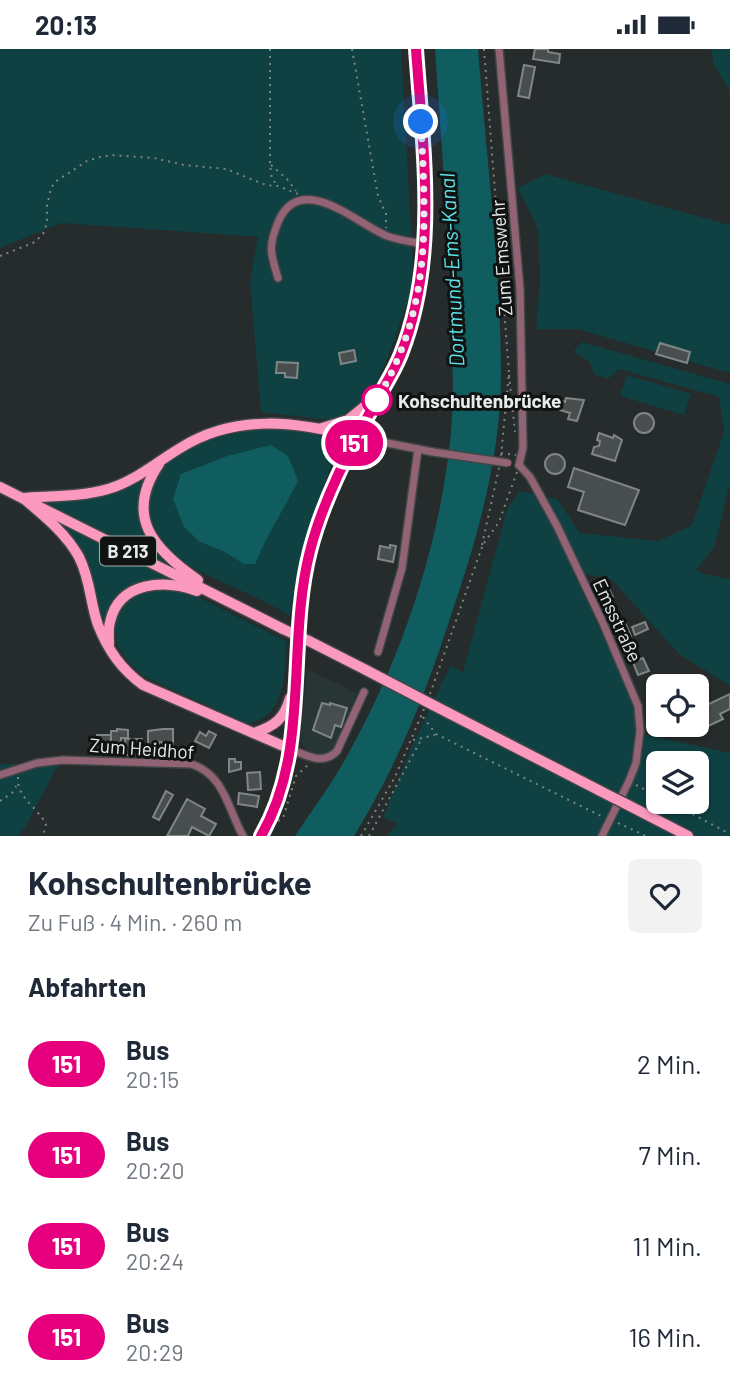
<!DOCTYPE html>
<html lang="de">
<meta charset="utf-8">
<style>
body{margin:0;font-family:Barlow,sans-serif;background:#f2f2f3;color:#1f2937;height:100vh;display:flex;flex-direction:column;font-size:26px;white-space:nowrap}
*{box-sizing:border-box;margin:0}
p{font-size:23px;color:#747a83}
.icon{flex:none;width:38px;height:38px;fill:none;stroke:currentColor;stroke-width:2;stroke-linecap:round;stroke-linejoin:round}
.map{position:relative;height:787px;overflow:hidden}
.panel{display:flex;flex-direction:column;background:#fff;flex:1}
.panel>*{flex:none}
.badge{padding:0 14px;border-radius:23px;font-size:24px;line-height:46px}
.controls{position:absolute;left:646px;top:625px;display:grid;gap:14px}
.controls a{display:grid;place-items:center;width:63px;height:63px;border-radius:10px;background:#fff;box-shadow:0 2px 5px #0004;font-size:35px}
.you{position:absolute;width:35px;height:35px;margin:-18px;border:5px solid #fff;border-radius:50%;background:#1a73e8;box-shadow:0 0 0 10px #1a73e833}
.map>.badge{position:absolute;translate:-50% -50%;box-shadow:0 0 0 4px #fff}
h2{padding:0 28px;font-size:26px;line-height:63px}
.round{display:grid;place-items:center;flex:none;width:74px;height:74px;border-radius:10px;background:#f2f2f3}
.headline{display:flex;align-items:center;justify-content:space-between;height:119px;padding:0 28px}
h1{font-size:33px;font-weight:700;line-height:52px}
ul{padding:0;list-style:none}
li{display:flex;align-items:center;gap:21px;height:91px;padding:0 28px}
li div{flex:1}
li b{display:block;font-size:26px}
li em{font-style:normal}
li .badge{min-width:77px;font-weight:700;text-align:center}
.status{display:flex;justify-content:space-between;align-items:center;height:49px;padding:0 35px;background:#fff;direction:ltr}
.status svg{height:19px;fill:currentColor}
.map>svg:first-child{display:block}
.built{fill:#283535}
.green{fill:#0f4042;fill-rule:evenodd}
.water{fill:#105d60}
.building{fill:#484d4e;stroke:#808686;stroke-width:2}
.lines{fill:none;stroke-linecap:round;stroke-linejoin:round}
.minor-casing{stroke:#414646;stroke-width:10}
.major-casing{stroke:#414646;stroke-width:13}
.path{stroke:#7e8383;stroke-width:2;stroke-dasharray:2 5;stroke-linecap:butt}
.minor{stroke:#926374;stroke-width:7}
.major{stroke:#fb99bf;stroke-width:10}
.minor-bridge-casing{stroke:#414646;stroke-width:10;stroke-linecap:butt}
.major-bridge-casing{stroke:#414646;stroke-width:13;stroke-linecap:butt}
.minor-bridge{stroke:#926374;stroke-width:7}
.major-bridge{stroke:#fb99bf;stroke-width:10}
.line-casing{stroke:#fff;stroke-width:16}
.line{stroke:#e6007e;stroke-width:10}
.walk{stroke:#e7ebeb;stroke-width:7;stroke-dasharray:0 12.6}
.stop-dot{fill:#fff;stroke:#e6007e;stroke-width:3.5}
.labels{text-anchor:middle;dominant-baseline:central;stroke-width:6;stroke-linejoin:round;paint-order:stroke}
.shield{fill:#111313;stroke:#a7aaaa;stroke-width:2}
.shield-label{font-size:18px;font-weight:bold;fill:#e7ebeb}
.street-label{font-size:19px;fill:#e7ebeb;stroke:#111313}
.stop-label{font-size:19px;font-weight:bold;fill:#e7ebeb;stroke:#111313;text-anchor:start}
.water-label{font-size:21px;font-style:italic;fill:#5ce3e8;stroke:#111313}
</style>
<div class="status"><b>20:13</b><svg viewBox="0 0 49 12"><path d="M0 12V9h3v3zM5 12V6h3v6zM10 12V3h3v9zM15 12V0h3v12zM26 1h20v11H26zM47 4h2v5h-2z"/></svg></div>
<div class="map">
<svg width="730" height="787" viewBox="0 0 730 787">
<rect width="100%" height="100%" fill="#262b2b"/>
<!-- built -->
<path class="built" d="M307,620L357,644L331,705L315,707L304,698L300,690Z"/>
<!-- green -->
<g class="green">
<path d="M0,0H401L413,215L410,246L388,308L368,352L354,363L330,371L261,363L250,233L258,188L61,174L0,199Z"/>
<path d="M711,0H730V43L714,15Z"/>
<path d="M545,125L730,176V324L577,280H536L540,233L538,180L518,139Z"/>
<path d="M582,293L730,335V433L715,497L696,521L704,525L730,530V637L679,605L611,530L573,523L633,650L637,684L730,704V787H387L398,774L383,769L414,693L450,617L463,623L507,460L520,442L557,450L580,484L658,492L692,476L724,382L719,348L619,320L608,330L594,325L589,312L573,303ZM658,714H696V752H658Z"/>
<path d="M627,326L691,345L684,366L620,347Z"/>
<path d="M259,380C287,380 312,377 335,397L330,420L301,503L290,567C268,554 246,544 223,533C204,524 183,516 168,501C158,491 151,477 148,464C136,407 218,386 259,380ZM227,407L277,473L266,488L255,515H244L223,502L200,493L181,425Z"/>
<path d="M162,409L148,431L146,475L184,521L233,554L24,449L109,440Z"/>
<path d="M54,470L178,531C140,530 111,536 104,579C94,530 90,506 54,470Z"/>
<path d="M151,541H173L196,547L287,593C284,624 286,670 247,674L143,627L126,610L118,597L114,574L123,557L135,547Z"/>
<path d="M0,715L58,716L26,777L18,787H0Z"/>
</g>
<!-- water -->
<g class="water">
<path d="M435,0H478C486,105 500,211 501,317C502,401 480,481 453,560C427,641 399,714 354,787H295C312,761 332,735 347,707C400,613 439,499 450,392C455,350 452,306 451,264C448,176 441,88 435,0Z"/>
<path d="M271,396L288,407L298,432C284,460 267,486 255,515H244L223,502L200,493L184,478L173,450L181,425L227,407Z"/>
</g>
<!-- building -->
<g class="building">
<path d="M535,0H548V3L560,5L559,14L533,10Z"/>
<path d="M524,16L535,18L529,49L518,47Z"/>
<path d="M660,294L690,303L687,314L656,305Z"/>
<path d="M354,301L356,312L341,315L339,304Z"/>
<path d="M277,313L298,314L297,329L285,328V324H276Z"/>
<path d="M566,349L584,351L577,372L568,370L570,364L560,361L563,352L565,353Z"/>
<circle cx="644" cy="374" r="10"/>
<path d="M599,384L613,389L614,386L622,391L615,412L592,405L594,398L599,397L600,392L597,391Z"/>
<circle cx="555" cy="415" r="10"/>
<path d="M574,419L639,441L625,476L578,461L584,443L568,438Z"/>
<path d="M390,496L396,497L393,513L378,510L380,497L390,499Z"/>
<path d="M608,538L613,548L604,552L599,542Z"/>
<path d="M645,573L648,580L635,586L632,578Z"/>
<path d="M625,574L631,587L621,592L615,579Z"/>
<path d="M643,609L649,622L638,626L633,613Z"/>
<path d="M698,628L700,640L696,641V637H688L686,632Z"/>
<path d="M730,645V660L720,665L723,670L698,682L695,676L696,661Z"/>
<path d="M322,654L330,656V654L347,659L341,678L335,676L331,689L313,681Z"/>
<path d="M117,680L128,681V689H121V693H111V682H117Z"/>
<path d="M163,680H173V705H162V693H159V706H148V682Z"/>
<path d="M209,682L216,686L209,699L195,692L200,683L206,687Z"/>
<path d="M97,686H111L110,699H97Z"/>
<rect x="125" y="690" width="17" height="16"/>
<path d="M229,710H235V713H241V720L229,723Z"/>
<path d="M260,723L261,740L248,741L247,724Z"/>
<path d="M166,742L173,746L159,771L153,768Z"/>
<path d="M239,744L259,747L257,758L238,755Z"/>
<path d="M187,750L205,760L201,767L216,775L209,787L192,778L188,787H167Z"/>
</g>
<g class="lines">
<defs>
<g id="minor">
<path d="M499,0L520,240L523,399L519,416"/>
<path d="M278,229C270,203 268,197 279,171C302,122 357,175 387,187C398,191 412,193 424,195"/>
<path d="M357,388L433,403"/>
<path d="M519,416L530,428L557,477L603,574L638,657L640,682L636,714L629,732L602,787"/>
<path d="M378,603L402,519L418,400"/>
<path d="M290,700C306,706 323,717 337,702L364,643"/>
<path d="M0,726L37,714L63,711L191,715C224,725 228,760 243,787"/>
</g>
<g id="major">
<path d="M322,379L348,371L375,349"/>
<path d="M159,415C124,467 153,500 198,531"/>
<path d="M0,438L283,580"/>
<path d="M23,449C43,466 66,484 79,508C91,532 90,554 98,576C108,601 121,620 143,636L290,700"/>
<path d="M23,449C51,447 81,448 108,440C134,433 158,412 182,398C238,364 297,373 357,388"/>
<path d="M309,592L366,621"/>
<path d="M109,595C109,588 108,580 110,573C119,532 165,530 197,542"/>
<path d="M433,656L612,748"/>
<path d="M254,684C275,677 284,670 290,649"/>
<path d="M624,754L688,787"/>
<path d="M261,787C312,701 285,595 309,502C328,432 370,374 399,309C442,215 423,100 416,0"/>
</g>
</defs>
<!-- minor casing -->
<use href="#minor" class="minor-casing"/>
<!-- major casing -->
<use href="#major" class="major-casing"/>
<!-- path -->
<g class="path">
<path d="M270,0V116L272,130L277,136"/>
<path d="M352,0L378,147L386,165V179"/>
<path d="M484,0L509,324L501,407"/>
<path d="M271,116L287,130L296,142"/>
<path d="M0,207L35,193L43,185L47,174V157L51,139L55,133L87,112L100,108L112,106L154,109L184,116L226,120L266,136L278,137L298,145"/>
<path d="M509,326L515,383"/>
<path d="M501,404L516,406"/>
<path d="M484,494L499,473L517,423"/>
<path d="M482,496L499,419"/>
<path d="M430,645L482,498"/>
<path d="M423,668L436,685L603,768"/>
<path d="M413,691L435,686"/>
<path d="M18,728C16,748 37,758 46,775L43,787"/>
<path d="M636,736L658,747"/>
<path d="M0,752L12,744L16,737"/>
<path d="M668,752L730,785"/>
<path d="M278,772L283,769L296,727L310,714"/>
<path d="M618,774L646,787"/>
<path d="M361,787L395,728L424,660"/>
<path d="M369,787L422,689"/>
</g>
<!-- minor -->
<use href="#minor" class="minor"/>
<!-- major -->
<use href="#major" class="major"/>
<defs>
<path id="minor-bridge" d="M433,403L508,414"/>
<g id="major-bridge">
<path d="M283,580L309,592"/>
<path d="M366,621L433,656"/>
<path d="M612,748L624,754"/>
</g>
</defs>
<!-- minor-bridge casing -->
<use href="#minor-bridge" class="minor-bridge-casing"/>
<!-- major-bridge casing -->
<use href="#major-bridge" class="major-bridge-casing"/>
<!-- minor-bridge -->
<use href="#minor-bridge" class="minor-bridge"/>
<!-- major-bridge -->
<use href="#major-bridge" class="major-bridge"/>
</g>
<g class="lines">
<defs>
<path id="line" d="M261,787C311,701 286,595 310,502C323,451 349,402 374,356C383,339 394,323 401,305C439,208 423,100 416,0"/>
</defs>
<!-- line casing -->
<use href="#line" class="line-casing"/>
<!-- line -->
<use href="#line" class="line"/>
<!-- walk -->
<path class="walk" d="M377,351L375,354C432,260 426,179 421,73"/>
</g>
<!-- markers -->
<circle class="stop-dot" cx="377" cy="351" r="14"/>
<g class="labels">
<!-- shield labels -->
<rect class="shield" x="100" y="487.5" width="56" height="29" rx="5"/>
<g class="shield-label">
<text x="128" y="502">B 213</text>
</g>
<!-- street labels -->
<g class="street-label">
<text transform="translate(501 209) rotate(-94)">Zum Emswehr</text>
<text transform="translate(618 571) rotate(65)">Emsstraße</text>
<text transform="translate(142 699) rotate(4)">Zum Heidhof</text>
</g>
<!-- stop labels -->
<g class="stop-label">
<text x="398" y="351">Kohschultenbrücke</text>
</g>
<!-- water labels -->
<g class="water-label">
<text transform="translate(451 221) rotate(-93)">Dortmund-Ems-Kanal</text>
</g>
</g>
</svg>
<div class="controls">
<a><svg class="icon" aria-label="locate" viewBox="0 0 24 24"><circle cx="12" cy="12" r="6"/><path d="M12 2v4M12 18v4M2 12h4M18 12h4"/></svg></a>
<a><svg class="icon" aria-label="layers" viewBox="0 0 24 24"><path d="M12 4l9 5-9 5-9-5zM3 14l9 5 9-5"/></svg></a>
</div>
<div class="you" style="left:421px;top:73px"></div>
<b class="badge" style="left:354px;top:394px;background:#e6007e;color:#fff">151</b>
</div>
<section class="panel">
<div class="headline"><div><h1>Kohschultenbrücke</h1><p>Zu Fuß · 4 Min. · 260 m</p></div><a class="round"><svg class="icon" aria-label="heart" viewBox="0 0 24 24"><path d="M12 20l-8-8c-3-5 5-10 8-4 3-6 11-1 8 4z"/></svg></a></div>
<h2>Abfahrten</h2>
<ul>
<li><span class="badge" style="background:#e6007e;color:#fff">151</span><div><b>Bus</b><p>20:15</p></div><em>2 Min.</em></li>
<li><span class="badge" style="background:#e6007e;color:#fff">151</span><div><b>Bus</b><p>20:20</p></div><em>7 Min.</em></li>
<li><span class="badge" style="background:#e6007e;color:#fff">151</span><div><b>Bus</b><p>20:24</p></div><em>11 Min.</em></li>
<li><span class="badge" style="background:#e6007e;color:#fff">151</span><div><b>Bus</b><p>20:29</p></div><em>16 Min.</em></li>
</ul>
</section>
